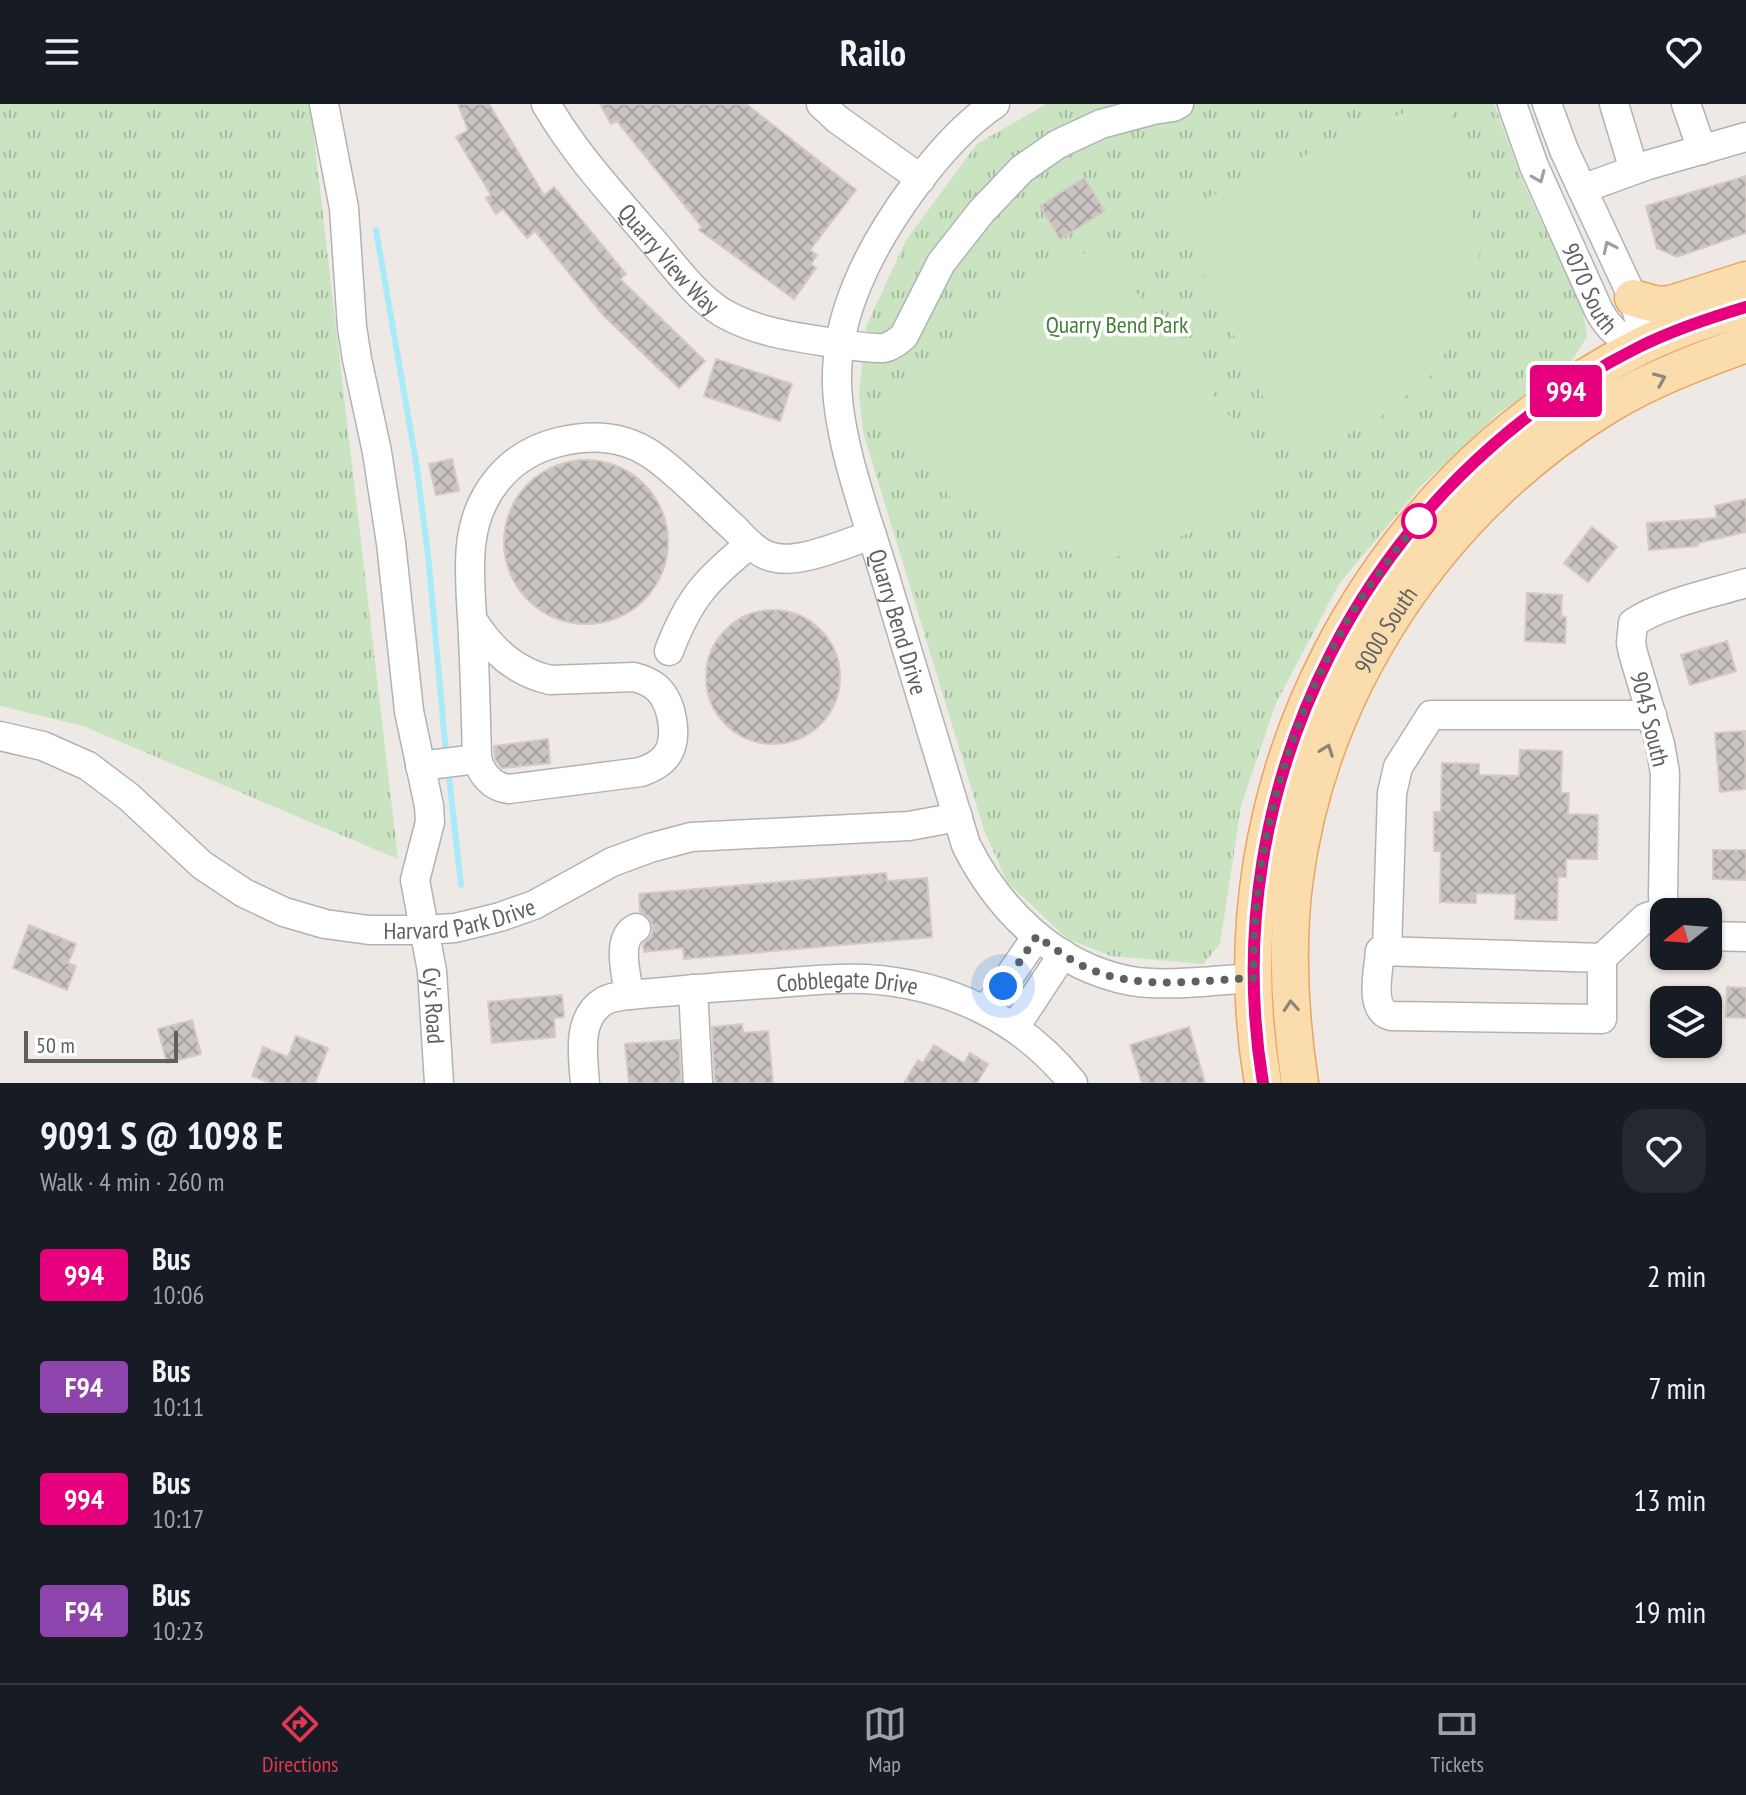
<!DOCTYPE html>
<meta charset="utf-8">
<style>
body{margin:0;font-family:"PT Sans Narrow",sans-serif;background:#242831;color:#f1f3f6;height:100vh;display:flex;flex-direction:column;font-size:30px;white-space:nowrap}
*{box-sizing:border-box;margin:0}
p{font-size:26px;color:#9ea1a6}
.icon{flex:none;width:44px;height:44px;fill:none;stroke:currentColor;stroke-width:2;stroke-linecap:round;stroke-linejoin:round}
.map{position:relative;height:979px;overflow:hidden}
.panel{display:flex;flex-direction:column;background:#171b24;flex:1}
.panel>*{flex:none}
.badge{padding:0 16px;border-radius:6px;font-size:28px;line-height:52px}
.needle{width:52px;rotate:253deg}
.controls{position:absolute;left:1650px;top:794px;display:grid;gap:16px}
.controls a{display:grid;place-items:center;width:72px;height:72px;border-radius:16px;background:#171b24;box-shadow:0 2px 6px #0004;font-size:40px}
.scale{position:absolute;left:24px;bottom:20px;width:154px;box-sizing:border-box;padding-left:8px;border:4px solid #5c6164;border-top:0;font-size:22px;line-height:28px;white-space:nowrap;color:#5c6164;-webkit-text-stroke:6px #fff;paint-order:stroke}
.you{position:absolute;width:40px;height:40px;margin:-20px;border:6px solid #fff;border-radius:50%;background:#1a73e8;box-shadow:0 0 0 12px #1a73e833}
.map>.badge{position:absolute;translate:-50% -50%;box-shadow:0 0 0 4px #fff}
.round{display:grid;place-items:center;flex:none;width:84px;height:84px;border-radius:24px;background:#242831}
.summary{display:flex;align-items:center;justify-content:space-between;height:136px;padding:0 40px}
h1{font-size:38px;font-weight:700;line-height:60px}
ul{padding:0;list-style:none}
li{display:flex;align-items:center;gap:24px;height:112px;padding:0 40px}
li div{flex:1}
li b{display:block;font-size:30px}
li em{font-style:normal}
li .badge{min-width:88px;font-weight:700;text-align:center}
header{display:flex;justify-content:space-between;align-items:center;height:104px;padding:0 40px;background:#171b24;font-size:36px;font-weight:700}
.menu{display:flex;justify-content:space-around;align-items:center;height:112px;border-top:2px solid #363941;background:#171b24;font-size:22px;color:#9ea1a6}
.menu a{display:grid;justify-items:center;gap:4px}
.menu .on{color:#e03852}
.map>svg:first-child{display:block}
.grass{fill:url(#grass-tufts)}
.garden{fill:#cae4c2}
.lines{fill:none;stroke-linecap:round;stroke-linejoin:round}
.stream{stroke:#a8eafa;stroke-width:6}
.building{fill:url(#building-cross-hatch);stroke:#d2cac3;stroke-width:2}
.minor-casing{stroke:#b0b3b6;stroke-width:31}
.major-casing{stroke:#eaa461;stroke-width:39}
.minor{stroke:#fff;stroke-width:28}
.major{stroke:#fbdcac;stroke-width:36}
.oneway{stroke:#9da0a2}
.oneway2{stroke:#8c867a}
.line-casing{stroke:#fff;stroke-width:18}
.line{stroke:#e6007e;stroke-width:12}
.walk{stroke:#5c6164;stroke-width:8;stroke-dasharray:0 14.4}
.stop-dot{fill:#fff;stroke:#e6007e;stroke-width:4}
.labels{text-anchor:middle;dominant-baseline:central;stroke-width:7;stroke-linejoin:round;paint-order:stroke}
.street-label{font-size:24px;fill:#5c6164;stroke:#fff}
.park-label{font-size:24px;fill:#457f38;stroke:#fff}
</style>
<header><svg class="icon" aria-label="menu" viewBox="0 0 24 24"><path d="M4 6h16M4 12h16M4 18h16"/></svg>Railo<svg class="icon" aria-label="heart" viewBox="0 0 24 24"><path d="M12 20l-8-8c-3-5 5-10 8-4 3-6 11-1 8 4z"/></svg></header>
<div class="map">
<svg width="1746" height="979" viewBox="0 0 1746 979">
<defs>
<pattern id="grass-tufts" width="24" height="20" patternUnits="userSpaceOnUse" patternTransform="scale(2)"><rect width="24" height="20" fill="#cae4c2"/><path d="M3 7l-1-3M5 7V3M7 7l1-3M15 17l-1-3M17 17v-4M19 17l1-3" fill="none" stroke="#a7bca1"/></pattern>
<pattern id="building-cross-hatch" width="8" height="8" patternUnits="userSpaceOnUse" patternTransform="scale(2)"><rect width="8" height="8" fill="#c9c4c1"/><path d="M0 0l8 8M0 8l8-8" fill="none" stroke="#a6a3a0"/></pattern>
</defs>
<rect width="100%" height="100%" fill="#eee9e4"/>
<!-- grass -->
<g class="grass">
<path d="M0,0H310L398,755L83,622L0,602Z"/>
<path d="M1046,0H1494L1523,78L1583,207L1587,233L1570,259L1499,309L1420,383L1339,480L1276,599L1241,702L1220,840L1203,860L1111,852L1066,834L1007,778L984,726L863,328L859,291L866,223L906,136L977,40Z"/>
</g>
<!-- garden -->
<g class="garden">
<path d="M1424,0H1449L1480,149L1439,265L1378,315L1294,356L1174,108Z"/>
<path d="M1099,138L1276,374L1217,420L1094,460L952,395L879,307Z"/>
</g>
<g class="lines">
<!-- stream -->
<g class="stream">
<path d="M376,126L416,358L428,450L446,649"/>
<path d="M448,664L461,781"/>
</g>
</g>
<!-- building -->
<g class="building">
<path d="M458,0H489L544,91L554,83L626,170L620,175L705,257L679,284L604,212L535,127L527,134L503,105L496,110L486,94L491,91L456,33L468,26Z"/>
<path d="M600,0H746L856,86L810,146L817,151L811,160L816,164L794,195L699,126L702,123L617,17L611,20Z"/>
<path d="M1746,72V129L1677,153L1657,144L1646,102Z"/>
<path d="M1084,74L1105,107L1060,135L1040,102Z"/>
<path d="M716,255L792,280L780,317L704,292Z"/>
<path d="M452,355L459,387L436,391L429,360Z"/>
<circle cx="586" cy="438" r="82"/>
<path d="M1746,395V428L1698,439V442L1649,446L1647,419L1717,414L1715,402Z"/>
<path d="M1592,423L1617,443L1588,478L1564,459Z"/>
<path d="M1527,489L1562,491L1561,512L1566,513L1565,539L1525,537Z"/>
<circle cx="773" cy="573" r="67"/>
<path d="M1727,537L1736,567L1690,581L1681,551Z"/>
<path d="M1745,627L1746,685L1720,688L1715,629Z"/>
<path d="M548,635L550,659L502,664L495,655L494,642Z"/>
<path d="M1520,646L1562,647L1561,689H1569L1568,710L1598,711L1597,755H1566V773H1558L1557,816L1515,815L1516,790L1476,789V799L1440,798L1441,747H1434V708H1441L1442,659L1479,660V671L1519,672Z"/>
<path d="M1713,746H1746V776L1713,775Z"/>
<path d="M886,769L887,777L927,774L932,833L684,855L683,844L644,848L643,840L652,831L653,822L649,813L640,808L639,790Z"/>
<path d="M29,821L76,840L68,859L76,862L67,886L13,864Z"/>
<path d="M1727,883L1746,884V914L1726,913Z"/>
<path d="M562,891L564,913L554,914L555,933L492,939L488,898Z"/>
<path d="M192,916L201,950L167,959L158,925Z"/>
<path d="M742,920L743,929L768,927L773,979H715L712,923Z"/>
<path d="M1189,923L1205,979H1142L1130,941Z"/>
<path d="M296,932L328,944L315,979H270L252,972L263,943L288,953Z"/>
<path d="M679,936L681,979H629L625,940Z"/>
<path d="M934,941L964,959L970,949L988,960L977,979H904L918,956L923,959Z"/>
</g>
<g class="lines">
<defs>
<g id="minor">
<path id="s1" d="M324,0L344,104L352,223L357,255L377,348L391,439L409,607L429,702L430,718L415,776L432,867L439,979"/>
<path id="s2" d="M546,0C575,50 614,92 651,135C673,160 694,191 723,209C758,229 796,233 834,239C848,241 870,245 883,244C891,243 898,237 904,232L941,159L981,108L1022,65L1058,40L1101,20L1153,6L1173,3L1179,0"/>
<path d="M821,0L837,15L921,75"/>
<path id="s3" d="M995,0C942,35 881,122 857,181C844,212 836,248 837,281C839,338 865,409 882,463C910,556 938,649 966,741C999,807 1056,863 1131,877C1167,883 1216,876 1254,874"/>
<path id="s4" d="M1512,0L1534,62L1599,207C1609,225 1621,235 1640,243V218L1633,194L1564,46L1547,0"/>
<path d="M1614,0L1634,66"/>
<path d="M1686,0L1702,46"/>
<path d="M1582,85L1648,61L1746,33"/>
<path d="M473,517C492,546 515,568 550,576L634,573C642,575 650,578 657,584C672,598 679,633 667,651C661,660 651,664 641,668L509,685C492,683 482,671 477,655C476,614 475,574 473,533C472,503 468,472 471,442C476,391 508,350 559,338C591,330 624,332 652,351C682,372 707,400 734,424C745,435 756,449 772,453C800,461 845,439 872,431"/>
<path d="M669,547C689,494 707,475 750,440"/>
<path id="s5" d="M0,632L43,642L88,662L129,693L202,761L244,789L284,808L325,820L369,826H424L455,824L500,813L534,801L612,758L650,744L691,733L909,722L958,713"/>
<path d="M420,662L477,655"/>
<path d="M1665,808L1663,792L1665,669L1660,640L1633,549L1631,539L1633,519C1660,500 1713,489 1746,479"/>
<path d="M1708,832L1746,833"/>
<path d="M1387,847L1392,689L1398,663L1431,611H1652"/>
<path d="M1602,854L1380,847C1379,865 1368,906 1391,912L1602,915V854L1645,814L1665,807"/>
<path d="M693,885L698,979"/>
<path d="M629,891C627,871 615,835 636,824"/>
<path d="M986,906L1037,832"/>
<path d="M1015,923L1063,850"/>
<path id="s6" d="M585,979C583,952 576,914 604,897C611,893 621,892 629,891C673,887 718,883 763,880C797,878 832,873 866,875C948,880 1021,914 1073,979"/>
</g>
<g id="major">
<path d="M1633,194L1658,201L1671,200L1746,176"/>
<path d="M1263,979C1211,681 1370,378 1639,243C1673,226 1709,214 1746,203"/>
<path id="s7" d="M1300,979C1290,913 1286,847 1294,780C1319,583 1439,404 1608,301C1651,275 1699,257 1746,240"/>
</g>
</defs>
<!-- minor casing -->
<use href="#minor" class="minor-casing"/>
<!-- major casing -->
<use href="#major" class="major-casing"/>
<!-- minor -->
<use href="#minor" class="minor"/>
<!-- major -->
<use href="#major" class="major"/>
</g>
<!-- one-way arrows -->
<defs><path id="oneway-chevron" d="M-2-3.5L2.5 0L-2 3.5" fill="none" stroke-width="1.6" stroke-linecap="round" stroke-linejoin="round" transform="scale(2)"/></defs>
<g class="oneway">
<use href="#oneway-chevron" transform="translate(1539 73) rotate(67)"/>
<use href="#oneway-chevron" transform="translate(1609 143) rotate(-115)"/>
</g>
<g class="oneway2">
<use href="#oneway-chevron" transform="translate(1660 275) rotate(-23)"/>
<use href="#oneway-chevron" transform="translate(1327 646) rotate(-70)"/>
<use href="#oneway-chevron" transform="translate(1291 902) rotate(-94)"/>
</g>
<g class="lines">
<defs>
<path id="line" d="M1263,979C1213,681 1368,378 1639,243C1673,226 1709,214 1746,203"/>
</defs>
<!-- line casing -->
<use href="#line" class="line-casing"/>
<!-- line -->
<use href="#line" class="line"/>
<!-- walk -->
<path class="walk" d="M1003,882L1037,832C1052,843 1067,854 1083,862C1136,888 1198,876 1254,874C1251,748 1287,620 1351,511C1371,478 1395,447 1419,417"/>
</g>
<!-- markers -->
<circle class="stop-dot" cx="1419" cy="417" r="16"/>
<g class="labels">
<!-- street labels -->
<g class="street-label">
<text stroke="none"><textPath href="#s2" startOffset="198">Quarry View Way</textPath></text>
<text stroke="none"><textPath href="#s4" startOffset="200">9070 South</textPath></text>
<text stroke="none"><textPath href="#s3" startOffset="578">Quarry Bend Drive</textPath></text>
<text stroke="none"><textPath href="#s7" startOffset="472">9000 South</textPath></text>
<text transform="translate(1650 615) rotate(76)">9045 South</text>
<text stroke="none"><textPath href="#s5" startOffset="518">Harvard Park Drive</textPath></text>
<text stroke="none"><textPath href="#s6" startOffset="334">Cobblegate Drive</textPath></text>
<text stroke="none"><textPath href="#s1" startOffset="914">Cy's Road</textPath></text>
</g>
<!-- park labels -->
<g class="park-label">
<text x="1117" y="220">Quarry Bend Park</text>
</g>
</g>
</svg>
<div class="controls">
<a><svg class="needle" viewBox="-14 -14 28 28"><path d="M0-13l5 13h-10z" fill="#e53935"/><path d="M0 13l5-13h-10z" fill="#9ea1a6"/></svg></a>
<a><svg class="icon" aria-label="layers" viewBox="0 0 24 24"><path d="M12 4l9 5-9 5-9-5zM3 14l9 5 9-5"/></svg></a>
</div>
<div class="scale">50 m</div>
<div class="you" style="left:1003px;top:882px"></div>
<b class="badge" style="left:1566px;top:287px;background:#e6007e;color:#fff">994</b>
</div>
<section class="panel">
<div class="summary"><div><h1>9091 S @ 1098 E</h1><p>Walk · 4 min · 260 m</p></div><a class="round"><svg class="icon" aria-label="heart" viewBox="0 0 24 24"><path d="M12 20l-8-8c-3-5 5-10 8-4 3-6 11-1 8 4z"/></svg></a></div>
<ul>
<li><span class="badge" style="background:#e6007e;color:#fff">994</span><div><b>Bus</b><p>10:06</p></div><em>2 min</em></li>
<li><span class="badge" style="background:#8e44ad;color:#fff">F94</span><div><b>Bus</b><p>10:11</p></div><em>7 min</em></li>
<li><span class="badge" style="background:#e6007e;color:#fff">994</span><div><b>Bus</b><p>10:17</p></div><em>13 min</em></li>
<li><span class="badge" style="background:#8e44ad;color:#fff">F94</span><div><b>Bus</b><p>10:23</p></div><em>19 min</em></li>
</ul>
</section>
<nav class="menu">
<a class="on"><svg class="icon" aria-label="directions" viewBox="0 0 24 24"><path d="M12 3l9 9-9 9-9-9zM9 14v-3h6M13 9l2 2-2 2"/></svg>Directions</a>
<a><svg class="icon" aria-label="map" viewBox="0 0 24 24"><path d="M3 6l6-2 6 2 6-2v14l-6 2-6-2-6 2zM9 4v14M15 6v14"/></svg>Map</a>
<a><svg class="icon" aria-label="tickets" viewBox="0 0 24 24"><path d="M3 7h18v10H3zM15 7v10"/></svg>Tickets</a>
</nav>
